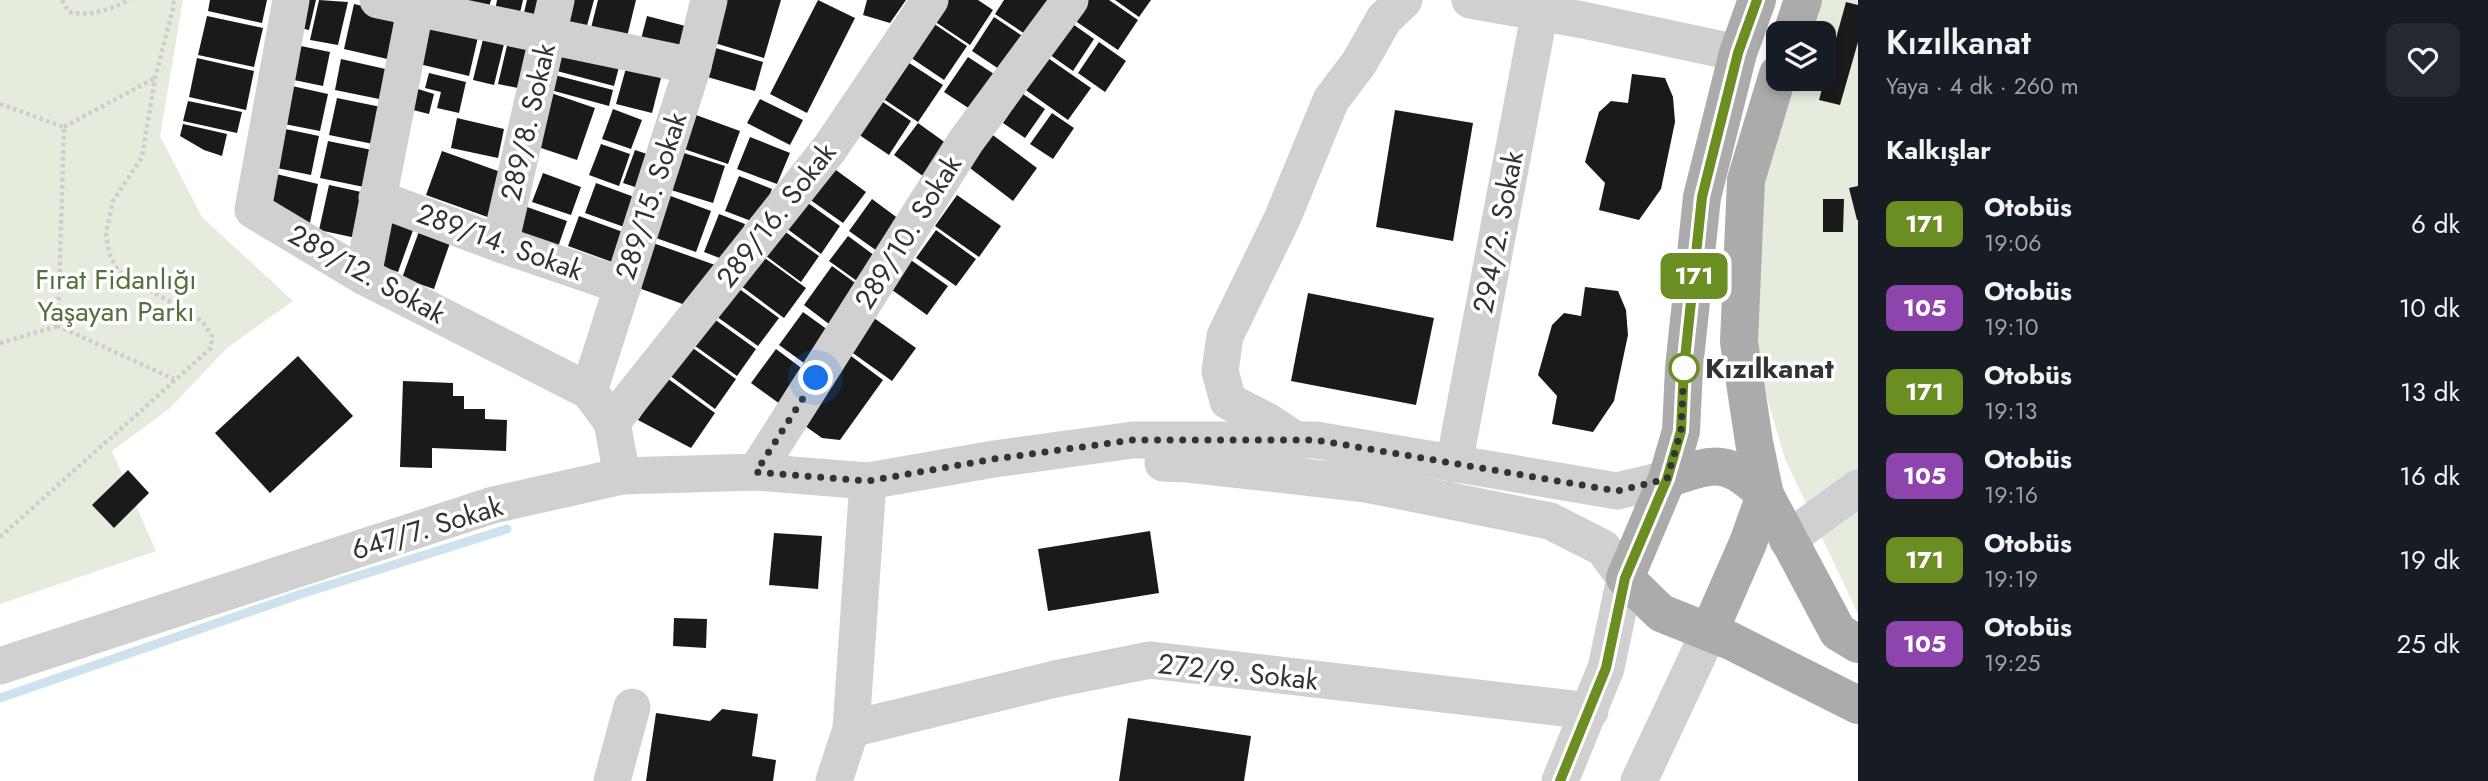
<!DOCTYPE html>
<html lang="tr">
<meta charset="utf-8">
<style>
body{margin:0;font-family:Jost,sans-serif;background:#242831;color:#f1f3f6;height:100vh;display:flex;flex-direction:column;font-size:26px;white-space:nowrap}
*{box-sizing:border-box;margin:0}
p{font-size:23px;color:#9ea1a6}
.icon{flex:none;width:38px;height:38px;fill:none;stroke:currentColor;stroke-width:2;stroke-linecap:round;stroke-linejoin:round}
.map{position:relative;flex:1;overflow:hidden}
.details{display:flex;flex-direction:column;background:#171b24;width:630px}
.details>*{flex:none}
.badge{padding:0 14px;border-radius:10px;font-size:24px;line-height:46px}
.buttons{position:absolute;left:1766px;top:21px;display:grid;gap:14px}
.buttons a{display:grid;place-items:center;width:70px;height:70px;border-radius:14px;background:#171b24;box-shadow:0 4px 10px #0003;font-size:35px}
.you{position:absolute;width:35px;height:35px;margin:-18px;border:5px solid #fff;border-radius:50%;background:#1a73e8;box-shadow:0 0 0 10px #1a73e833}
.map>.badge{position:absolute;translate:-50% -50%;box-shadow:0 0 0 4px #fff}
h2{padding:0 28px;font-size:26px;line-height:63px}
.round{display:grid;place-items:center;flex:none;width:74px;height:74px;border-radius:14px;background:#242831}
.headline{display:flex;align-items:center;justify-content:space-between;height:119px;padding:0 28px}
h1{font-size:33px;font-weight:600;line-height:52px}
ul{padding:0;list-style:none}
li{display:flex;align-items:center;gap:21px;height:84px;padding:0 28px}
li div{flex:1}
li b{display:block;font-size:26px}
li em{font-style:normal}
li .badge{min-width:77px;font-weight:700;text-align:center}
main{display:flex;flex:1;min-height:0}
.map>svg:first-child{display:block}
.green{fill:#e5ecde}
.lines{fill:none;stroke-linecap:round;stroke-linejoin:round}
.stream{stroke:#cee1ef;stroke-width:9}
.building{fill:#1a1a1a}
.path{stroke:#cdcdcd;stroke-width:4.5;stroke-dasharray:3.5 3.5;stroke-linecap:butt}
.minor{stroke:#d0d0d0;stroke-width:37}
.major{stroke:#ababab;stroke-width:38}
.line-casing{stroke:#fff;stroke-width:16}
.line{stroke:#6b8e23;stroke-width:10}
.walk{stroke:#333;stroke-width:7;stroke-dasharray:0 12.6}
.stop-dot{fill:#fff;stroke:#6b8e23;stroke-width:3.5}
.labels{text-anchor:middle;dominant-baseline:central;stroke-width:7;stroke-linejoin:round;paint-order:stroke}
.street-label{font-size:28px;fill:#333;stroke:#fff}
.park-label{font-size:28px;fill:#54713d;stroke:#fff}
.stop-label{font-size:28px;font-weight:bold;fill:#333;stroke:#fff;text-anchor:start}
</style>
<main>
<div class="map">
<svg width="1858" height="781" viewBox="0 0 1858 781">
<rect width="100%" height="100%" fill="#fff"/>
<!-- green -->
<g class="green">
<path d="M0,0H183L160,136L202,217L293,301L227,348L169,409L112,451L156,551L0,604Z"/>
<path d="M1816,0H1858V614L1785,459L1753,350L1762,191L1793,79H1824V33H1806Z"/>
</g>
<g class="lines">
<!-- stream -->
<path class="stream" d="M0,698L304,593L507,529"/>
</g>
<!-- building -->
<g class="building">
<path d="M210,0H267L262,23L208,11Z"/>
<path d="M297,0H316L309,30L291,26Z"/>
<path d="M319,0L348,2L338,45L310,40Z"/>
<path d="M467,0H491L488,10Z"/>
<path d="M497,0H523L519,17L495,11Z"/>
<path d="M527,0H544L539,21L523,17Z"/>
<path d="M572,0H594L585,33L565,28Z"/>
<path d="M598,0H636L626,41L590,32Z"/>
<path d="M720,0H781L764,58L708,41Z"/>
<path d="M818,0L855,18L807,113L770,94Z"/>
<path d="M867,0H906L890,23L863,15Z"/>
<path d="M939,0H978L993,10L970,45L928,17Z"/>
<path d="M1004,0H1053L1031,38L995,14Z"/>
<path d="M1083,0H1109L1138,20L1118,50L1071,18Z"/>
<path d="M1115,0H1151L1139,17Z"/>
<path d="M1846,2L1858,5V42L1840,105L1819,100Z"/>
<path d="M354,4L405,16L396,61L344,49Z"/>
<path d="M207,16L263,28L254,67L198,55Z"/>
<path d="M647,16L693,28L685,59L639,47Z"/>
<path d="M994,17L1030,41L1008,75L972,51Z"/>
<path d="M927,19L967,46L944,80L904,53Z"/>
<path d="M425,20L479,33L469,76L415,63Z"/>
<path d="M1067,20L1094,39L1073,71L1046,52Z"/>
<path d="M484,35L505,40L494,85L473,80Z"/>
<path d="M509,37L533,43L523,89L498,84Z"/>
<path d="M1099,42L1126,61L1105,92L1078,73Z"/>
<path d="M291,44L330,52L323,86L284,78Z"/>
<path d="M709,46L763,62L755,91L701,75Z"/>
<path d="M557,51L619,67L614,86L553,70Z"/>
<path d="M1045,56L1091,88L1068,120L1023,88Z"/>
<path d="M900,57L943,85L918,122L876,94Z"/>
<path d="M968,57L997,76L973,111L944,92Z"/>
<path d="M197,58L254,71L246,110L189,97Z"/>
<path d="M341,59L390,70L384,100L335,90Z"/>
<path d="M628,61L663,70L652,113L616,104Z"/>
<path d="M429,73L466,82L459,113L437,108L441,92L425,88Z"/>
<path d="M551,74L613,90L609,106L547,89Z"/>
<path d="M1632,74L1665,78L1673,97L1675,122L1661,189L1639,220L1599,210L1605,183L1585,162L1599,112L1611,101L1628,103Z"/>
<path d="M283,84L328,94L320,131L274,122Z"/>
<path d="M418,89L434,94L429,114L413,110Z"/>
<path d="M551,93L595,108L577,160L532,145Z"/>
<path d="M1023,94L1045,109L1025,138L1003,123Z"/>
<path d="M874,96L911,121L889,155L852,130Z"/>
<path d="M337,98L381,107L373,144L329,135Z"/>
<path d="M760,99L803,120L790,145L747,123Z"/>
<path d="M188,101L242,112L237,133L183,121Z"/>
<path d="M613,109L642,120L631,149L602,139Z"/>
<path d="M1395,110L1473,123L1453,241L1376,227Z"/>
<path d="M1052,113L1074,128L1053,159L1030,144Z"/>
<path d="M696,115L740,131L728,164L684,149Z"/>
<path d="M457,118L504,129L498,158L451,148Z"/>
<path d="M918,123L950,146L927,179L894,155Z"/>
<path d="M183,124L227,134L222,156L204,150L180,136Z"/>
<path d="M276,127L319,136L311,175L267,166Z"/>
<path d="M990,133L1037,168L1013,201L966,165Z"/>
<path d="M750,137L790,153L777,184L737,169Z"/>
<path d="M328,141L372,150L364,187L320,178Z"/>
<path d="M601,144L630,154L619,186L589,175Z"/>
<path d="M635,150L653,156L641,189L623,183Z"/>
<path d="M442,151L509,175L493,219L426,195Z"/>
<path d="M684,153L725,166L713,203L671,190Z"/>
<path d="M825,162L866,192L843,223L802,194Z"/>
<path d="M272,173L318,184L307,237L264,209Z"/>
<path d="M543,173L581,187L571,215L532,202Z"/>
<path d="M739,176L772,189L759,224L725,211Z"/>
<path d="M596,183L637,198L627,228L585,213Z"/>
<path d="M329,185L366,193L356,238L319,230Z"/>
<path d="M1858,186V220H1857L1849,188Z"/>
<path d="M668,195L711,211L696,252L653,237Z"/>
<path d="M957,195L1001,226L979,257L935,226Z"/>
<path d="M801,198L840,226L821,254L782,225Z"/>
<path d="M872,199L907,225L884,256L849,231Z"/>
<path d="M1823,199H1844L1843,232H1823Z"/>
<path d="M527,207L567,221L558,247L518,233Z"/>
<path d="M389,212L416,222L398,272L370,263Z"/>
<path d="M719,214L745,224L730,262L704,252Z"/>
<path d="M579,216L623,232L612,262L568,246Z"/>
<path d="M421,226L452,237L434,289L402,278Z"/>
<path d="M780,228L819,256L801,282L762,253Z"/>
<path d="M936,230L976,259L956,286L916,258Z"/>
<path d="M848,236L882,261L864,286L829,261Z"/>
<path d="M653,243L718,266L688,306L636,287Z"/>
<path d="M762,256L806,288L784,318L741,286Z"/>
<path d="M908,258L948,286L927,315L888,287Z"/>
<path d="M832,266L858,285L829,324L804,305Z"/>
<path d="M734,285L779,318L758,346L713,314Z"/>
<path d="M1585,287L1618,291L1626,310L1628,335L1614,401L1593,432L1552,424L1557,396L1538,375L1552,325L1564,313L1581,316Z"/>
<path d="M1308,293L1434,318L1416,405L1291,381Z"/>
<path d="M803,312L828,330L804,363L779,345Z"/>
<path d="M710,316L756,349L737,376L691,343Z"/>
<path d="M874,318L916,348L892,381L850,351Z"/>
<path d="M690,346L736,379L715,409L669,375Z"/>
<path d="M776,349L804,370L780,404L751,383Z"/>
<path d="M847,353L883,380L840,440L822,438L798,421Z"/>
<path d="M298,356L353,416L270,493L215,433Z"/>
<path d="M667,378L715,413L691,448L638,420Z"/>
<path d="M403,381L453,383V396H464V409H485V419L507,420L506,451L432,448V468L400,467Z"/>
<path d="M128,470L149,493L114,528L92,505Z"/>
<path d="M1150,531L1159,593L1048,611L1038,549Z"/>
<path d="M774,533L822,536L818,589L769,585Z"/>
<path d="M674,618L707,619L706,648L673,646Z"/>
<path d="M722,709L758,714L752,756L776,760L773,781H646L656,713L710,721Z"/>
<path d="M1128,718L1251,736L1244,781H1119Z"/>
</g>
<g class="lines">
<!-- path -->
<g class="path">
<path d="M62,0L69,12C92,17 109,9 130,0"/>
<path d="M0,104L64,127L58,326L174,379"/>
<path d="M64,127L155,78"/>
<path d="M0,343L58,326"/>
<path d="M0,537L211,348L212,336L202,321L118,271L109,253L106,233L113,201L142,157L155,78L174,5L173,0"/>
</g>
<!-- minor -->
<g class="minor">
<path d="M291,0L253,210L363,276L589,391L612,422L622,476"/>
<path d="M378,0L693,66"/>
<path d="M1470,0L1583,20L1738,53"/>
<path d="M377,198L500,244L623,286"/>
<path d="M500,244L556,0"/>
<path d="M363,276L417,0"/>
<path d="M589,391L693,66L709,0"/>
<path d="M612,422L830,148L930,0"/>
<path d="M1297,441L1267,421L1228,401L1220,371L1225,336L1282,219L1331,100L1359,63L1384,19L1404,0"/>
<path d="M1163,463L1188,464L1366,484L1550,521L1603,548L1625,578L1606,668L1560,781"/>
<path d="M1454,464L1542,0"/>
<path d="M756,472L966,141L1070,0"/>
<path d="M1787,540L1858,488"/>
<path d="M0,666L493,505L622,476L756,472L868,481L994,459L1133,440H1316L1617,491L1667,479"/>
<path d="M851,729L1055,679L1150,660L1590,711"/>
<path d="M612,781L632,707"/>
<path d="M834,781L851,729L868,481"/>
<path d="M1639,781L1709,632"/>
</g>
<!-- major -->
<g class="major">
<path d="M1757,0L1738,53L1702,197L1684,368L1681,431L1667,479L1625,578L1661,613L1731,641L1858,705"/>
<path d="M1792,33L1803,0"/>
<path d="M1667,479C1714,463 1727,457 1765,495L1838,632L1858,644"/>
<path d="M1709,632L1748,543L1765,495L1754,442L1739,342L1746,180L1778,74"/>
</g>
</g>
<g class="lines">
<defs>
<path id="line" d="M1560,781L1606,668L1625,578L1667,479L1681,431L1684,368L1702,197L1738,53L1757,0"/>
</defs>
<!-- line casing -->
<use href="#line" class="line-casing"/>
<!-- line -->
<use href="#line" class="line"/>
<!-- walk -->
<path class="walk" d="M816,378L756,472L868,481L994,459L1133,440H1316L1617,491L1667,479L1681,431L1684,368"/>
</g>
<!-- markers -->
<circle class="stop-dot" cx="1684" cy="368" r="14"/>
<g class="labels">
<!-- street labels -->
<g class="street-label">
<text transform="translate(528 122) rotate(-77)">289/8. Sokak</text>
<text transform="translate(651 196) rotate(-72)">289/15. Sokak</text>
<text transform="translate(776 215) rotate(-52)">289/16. Sokak</text>
<text transform="translate(908 232) rotate(-58)">289/10. Sokak</text>
<text transform="translate(1498 232) rotate(-79)">294/2. Sokak</text>
<text transform="translate(500 242) rotate(20)">289/14. Sokak</text>
<text transform="translate(367 274) rotate(29)">289/12. Sokak</text>
<text transform="translate(427 528) rotate(-17)">647/7. Sokak</text>
<text transform="translate(1238 672) rotate(6)">272/9. Sokak</text>
</g>
<!-- park labels -->
<g class="park-label">
<text x="116" y="279">Fırat Fidanlığı<tspan x="116" dy="32">Yaşayan Parkı</tspan></text>
</g>
<!-- stop labels -->
<g class="stop-label">
<text x="1705" y="368">Kızılkanat</text>
</g>
</g>
</svg>
<div class="buttons">
<a><svg class="icon" aria-label="layers" viewBox="0 0 24 24"><path d="M12 4l9 5-9 5-9-5zM3 14l9 5 9-5"/></svg></a>
</div>
<div class="you" style="left:816px;top:378px"></div>
<b class="badge" style="left:1694px;top:276px;background:#6b8e23;color:#fff">171</b>
</div>
<section class="details">
<div class="headline"><div><h1>Kızılkanat</h1><p>Yaya · 4 dk · 260 m</p></div><a class="round"><svg class="icon" aria-label="heart" viewBox="0 0 24 24"><path d="M12 20l-8-8c-3-5 5-10 8-4 3-6 11-1 8 4z"/></svg></a></div>
<h2>Kalkışlar</h2>
<ul>
<li><span class="badge" style="background:#6b8e23;color:#fff">171</span><div><b>Otobüs</b><p>19:06</p></div><em>6 dk</em></li>
<li><span class="badge" style="background:#8e44ad;color:#fff">105</span><div><b>Otobüs</b><p>19:10</p></div><em>10 dk</em></li>
<li><span class="badge" style="background:#6b8e23;color:#fff">171</span><div><b>Otobüs</b><p>19:13</p></div><em>13 dk</em></li>
<li><span class="badge" style="background:#8e44ad;color:#fff">105</span><div><b>Otobüs</b><p>19:16</p></div><em>16 dk</em></li>
<li><span class="badge" style="background:#6b8e23;color:#fff">171</span><div><b>Otobüs</b><p>19:19</p></div><em>19 dk</em></li>
<li><span class="badge" style="background:#8e44ad;color:#fff">105</span><div><b>Otobüs</b><p>19:25</p></div><em>25 dk</em></li>
</ul>
</section>
</main>
